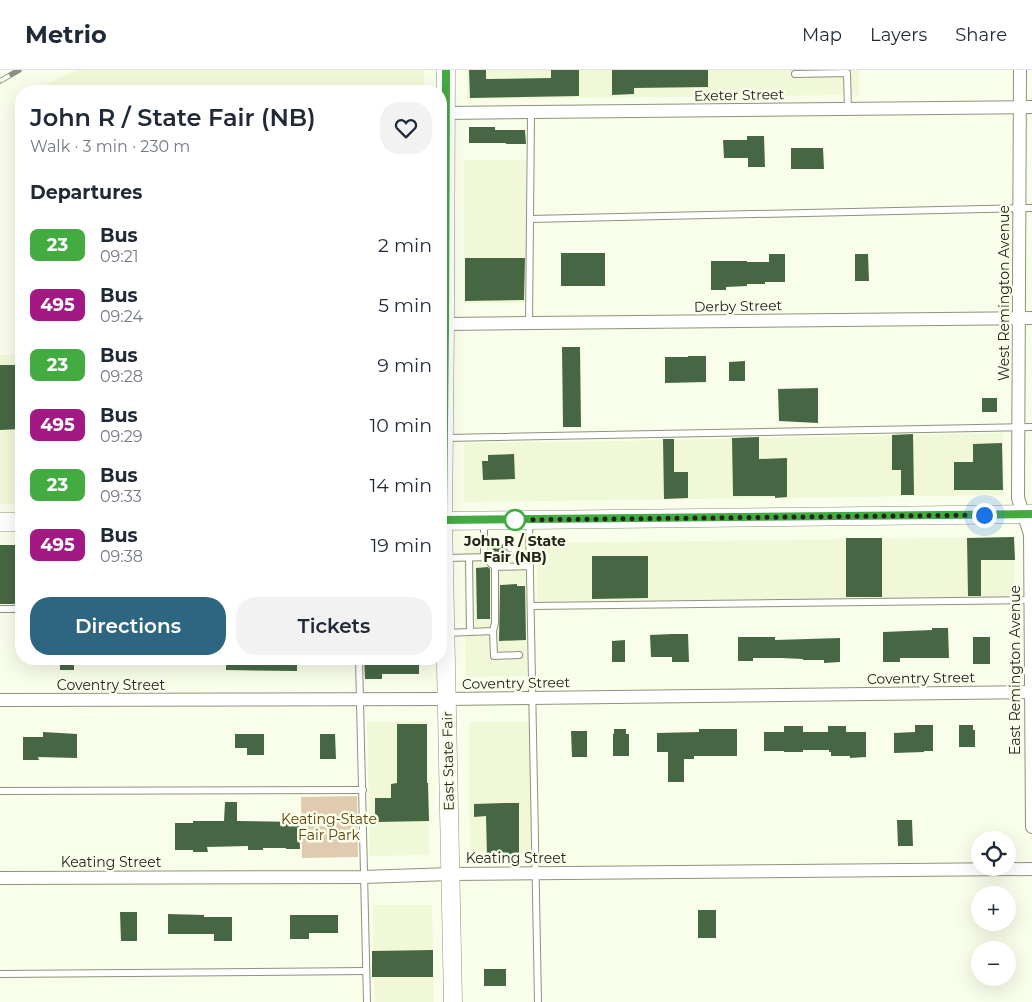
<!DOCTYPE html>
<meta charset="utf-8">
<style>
body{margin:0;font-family:Montserrat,sans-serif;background:#f2f2f3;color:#1f2937;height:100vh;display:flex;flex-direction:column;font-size:19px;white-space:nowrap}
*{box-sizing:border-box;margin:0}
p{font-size:16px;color:#747a83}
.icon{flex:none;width:28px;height:28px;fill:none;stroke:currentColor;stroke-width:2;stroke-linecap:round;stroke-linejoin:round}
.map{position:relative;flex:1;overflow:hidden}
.side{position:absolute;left:15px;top:15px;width:432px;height:580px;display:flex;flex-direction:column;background:#fff;border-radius:20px;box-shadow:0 5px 20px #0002}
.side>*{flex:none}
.badge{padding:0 10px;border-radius:8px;font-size:18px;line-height:32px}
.fabs{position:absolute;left:971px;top:761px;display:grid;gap:10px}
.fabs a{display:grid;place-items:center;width:45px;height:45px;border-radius:50%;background:#fff;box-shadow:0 5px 20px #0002;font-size:25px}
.you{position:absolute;width:25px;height:25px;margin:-12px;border:4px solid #fff;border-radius:50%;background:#1a73e8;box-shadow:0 0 0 8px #1a73e833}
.map>.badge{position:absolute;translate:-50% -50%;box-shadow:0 0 0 2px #fff}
h2{padding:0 15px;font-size:19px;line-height:45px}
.round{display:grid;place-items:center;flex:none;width:52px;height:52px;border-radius:20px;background:#f2f2f3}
.headline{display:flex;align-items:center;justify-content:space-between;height:85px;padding:0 15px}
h1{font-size:24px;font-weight:600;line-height:38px}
.button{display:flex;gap:10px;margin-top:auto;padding:10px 15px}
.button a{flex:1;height:58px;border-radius:20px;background:#2e6580;color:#fff;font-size:20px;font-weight:600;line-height:58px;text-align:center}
.button a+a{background:#f2f2f3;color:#1f2937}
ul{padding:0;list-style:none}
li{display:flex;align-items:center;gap:15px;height:60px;padding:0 15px}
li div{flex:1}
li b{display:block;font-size:19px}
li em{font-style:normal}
li .badge{min-width:55px;font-weight:700;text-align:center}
header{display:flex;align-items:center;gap:30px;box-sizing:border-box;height:70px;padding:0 25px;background:#fff;border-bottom:1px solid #e0e1e3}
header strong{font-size:24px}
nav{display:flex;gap:28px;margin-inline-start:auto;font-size:18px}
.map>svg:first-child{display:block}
.built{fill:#f0f8d7}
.green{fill:#e1cbb0}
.building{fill:#476744}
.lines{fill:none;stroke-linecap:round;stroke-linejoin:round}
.lane-casing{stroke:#8d937b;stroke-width:8}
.street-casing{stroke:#8d937b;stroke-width:14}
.secondary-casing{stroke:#8d937b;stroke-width:19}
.lane{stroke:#fff;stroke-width:6}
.street{stroke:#fff;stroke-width:12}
.secondary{stroke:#fff;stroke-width:18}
.rail-casing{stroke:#8c9081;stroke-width:5.5}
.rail{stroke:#f9feea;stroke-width:4;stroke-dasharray:11;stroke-linecap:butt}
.line-casing{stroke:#fff;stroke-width:11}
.line{stroke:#44aa42;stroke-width:8}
.walk{stroke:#24261c;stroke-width:5;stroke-dasharray:0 9}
.stop-dot{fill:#fff;stroke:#44aa42;stroke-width:2.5}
.labels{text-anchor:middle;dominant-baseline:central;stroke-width:5;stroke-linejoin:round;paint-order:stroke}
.street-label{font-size:14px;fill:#24261c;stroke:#f9feea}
.stop-label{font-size:14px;font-weight:bold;fill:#24261c;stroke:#f9feea}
.park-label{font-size:14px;fill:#5f3f0a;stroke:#f9feea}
</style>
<header>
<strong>Metrio</strong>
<nav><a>Map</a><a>Layers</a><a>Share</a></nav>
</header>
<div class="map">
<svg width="1032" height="932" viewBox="0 0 1032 932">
<rect width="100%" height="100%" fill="#f9feea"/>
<!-- built -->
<g class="built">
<path d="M76,0H424V21H34Z"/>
<path d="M467,0H859V25L467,29Z"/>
<rect x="464" y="90" width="62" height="143"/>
<rect x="0" y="285" width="21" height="149"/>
<path d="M1003,363L1004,425L464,432V373L614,371Z"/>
<path d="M1014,467V527L537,532V473Z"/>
<path d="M525,471L527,606L466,607L464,473Z"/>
<path d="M427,651L429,785L370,786L367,652Z"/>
<path d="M469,652H531L532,787L470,788Z"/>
<path d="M373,835H432L434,932H374Z"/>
</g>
<!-- green -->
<path class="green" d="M357,726L358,787L302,788L301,727Z"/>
<!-- building -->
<g class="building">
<path d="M469,0H486V9L551,8V0H579V26L470,28Z"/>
<path d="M612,0H708V17L634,18V24L612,25Z"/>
<path d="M469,57H495V60H525L526,74H506V73H469Z"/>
<path d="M747,66H764L765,97H748V88H724L723,70H747Z"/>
<path d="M791,78H823L824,99H791Z"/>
<rect x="561" y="183" width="44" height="33"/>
<path d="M769,184H785V212H765V214H747V216L726,217V220H711V191H747V192H769Z"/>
<path d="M855,184H868L869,211H855Z"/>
<path d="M465,188H525L524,230L465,231Z"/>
<path d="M562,277H580L581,357H563Z"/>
<path d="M688,286H706V312L665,313V287H688Z"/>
<path d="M745,291V311H729V292Z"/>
<path d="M0,295H21V359L0,360Z"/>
<path d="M818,318V353L779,351L778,319Z"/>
<rect x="982" y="328" width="15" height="14"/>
<path d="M913,364L914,425H901V400H892V365Z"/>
<path d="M759,367V389L787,388V427L775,428V426H733L732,368Z"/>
<path d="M663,369H674V402H688V428L664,429Z"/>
<path d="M1002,373L1003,420H954V392H973V374Z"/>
<path d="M514,384L515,409L483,410L482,391H488V385Z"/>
<path d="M1014,467L1015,490H981V526H968L967,468Z"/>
<rect x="846" y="468" width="36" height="59"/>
<path d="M507,474L505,478L507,482L510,483V490H497L498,486L496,483L493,482L492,475Z"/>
<path d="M0,475H18V486H21V534H0Z"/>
<path d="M592,486H648V528L592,529Z"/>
<path d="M488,497L490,499V549H477L476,498Z"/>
<path d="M517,514V516H525L526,570L499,571L500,515Z"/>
<path d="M932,558H948L949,588H900V592H883V562L932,560Z"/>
<path d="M672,564H688L689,592H672V587H651L650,565Z"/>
<path d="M738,567H775V570L840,568V592L824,593V590H803V589L781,588H753V591H738Z"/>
<rect x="973" y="567" width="17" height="27"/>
<path d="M625,570V592H612V571Z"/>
<rect x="60" y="589" width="14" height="11"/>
<path d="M226,589H297V601L226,600Z"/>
<path d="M364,589H419V604H382V609H365Z"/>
<path d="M397,654H427V713H428L429,751L375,752V728H391V714L397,713Z"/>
<path d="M915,655H933V681H924V682L894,683V663L915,662Z"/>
<path d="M959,655H973V660H975V677H959Z"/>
<path d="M784,656H803V662H828V656H846V662H866V687L850,688V686H831V682H829V680H803V682H784V681H764V662H784Z"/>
<path d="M614,659H626V664H629V686H613V664H614Z"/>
<path d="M699,659H737V686H694V689H684V712H668V682H657V663L699,662Z"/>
<path d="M571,661H587V687H572Z"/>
<path d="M43,662L77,664V688L38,687L39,690H23V667H43Z"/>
<path d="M235,664H264V685H247V678H235Z"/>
<path d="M320,664H335L336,689H320Z"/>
<path d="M225,732H237V751L299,752L300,779H286V778H263V780H248V776L207,777L208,782H193V780H175V753H193V751H224Z"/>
<path d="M504,733H519V787H487L486,746L474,747V734Z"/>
<path d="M897,750H912L913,776H898Z"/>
<rect x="698" y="840" width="18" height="28"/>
<path d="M120,842H137V871H121Z"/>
<path d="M168,844L204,845V847H232V871H214V864H168Z"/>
<path d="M290,845H338V863H309V869H290Z"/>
<path d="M433,880V907H372V881Z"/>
<rect x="484" y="899" width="22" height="17"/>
</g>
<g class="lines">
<defs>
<g id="lane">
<path d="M795,4L847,3L848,39"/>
<path d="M530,149L1032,138"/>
<path d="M529,254L531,42"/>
<path d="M446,368L1032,357"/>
<path d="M484,451V487L495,497L530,496"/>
<path d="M529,451L538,932"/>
<path d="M510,478H513L523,496"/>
<path d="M445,488L493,487"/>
<path d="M469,488L470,562"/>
<path d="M531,536L1031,530"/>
<path d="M0,539H21"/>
<path d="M493,561L495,553V497"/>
<path d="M446,563L493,561L494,586L519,585"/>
<path d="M359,589L367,932"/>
<path d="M0,721L363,720"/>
<path d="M0,904L366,901"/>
</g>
<g id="street">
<path d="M1020,0L1018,428L1030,464L1032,757"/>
<path d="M446,43L1032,37"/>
<path d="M445,254L1032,248"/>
<path d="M0,630L446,629L1032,622"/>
<path d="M0,808L363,807L451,804L1032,799"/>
</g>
<g id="secondary">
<path d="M446,0L445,254L443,451L453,932"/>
<path d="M441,451L1032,444"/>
<path d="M0,452H21"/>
</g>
</defs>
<!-- lane casing -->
<use href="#lane" class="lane-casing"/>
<!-- street casing -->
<use href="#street" class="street-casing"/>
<!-- secondary casing -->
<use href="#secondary" class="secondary-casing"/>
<!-- lane -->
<use href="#lane" class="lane"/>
<!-- street -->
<use href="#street" class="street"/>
<!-- secondary -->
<use href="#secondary" class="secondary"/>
<defs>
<path id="rail" d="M0,11L19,0"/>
</defs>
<!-- rail casing -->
<use href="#rail" class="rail-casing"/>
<!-- rail -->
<use href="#rail" class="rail"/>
</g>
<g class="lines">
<defs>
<path id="line" d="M446,0L445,254L443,450L1032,444"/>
</defs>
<!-- line casing -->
<use href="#line" class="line-casing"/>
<!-- line -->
<use href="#line" class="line"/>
<!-- walk -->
<path class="walk" d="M515,450L984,445"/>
</g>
<!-- markers -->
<circle class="stop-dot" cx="515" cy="450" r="10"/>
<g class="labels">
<!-- street labels -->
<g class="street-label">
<text transform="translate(739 25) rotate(-1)">Exeter Street</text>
<text transform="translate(1004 223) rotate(-90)">West Remington Avenue</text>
<text transform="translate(738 236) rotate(-1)">Derby Street</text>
<text transform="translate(1015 600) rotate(-90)">East Remington Avenue</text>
<text transform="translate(921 608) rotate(-1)">Coventry Street</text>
<text transform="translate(516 613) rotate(-1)">Coventry Street</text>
<text x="111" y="615">Coventry Street</text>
<text transform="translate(448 691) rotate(-91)">East State Fair</text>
<text x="516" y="788">Keating Street</text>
<text x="111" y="792">Keating Street</text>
</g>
<!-- stop labels -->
<g class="stop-label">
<text x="515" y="471">John R / State<tspan x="515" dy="16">Fair (NB)</tspan></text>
</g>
<!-- park labels -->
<g class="park-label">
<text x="329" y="749">Keating-State<tspan x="329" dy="16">Fair Park</tspan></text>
</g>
</g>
</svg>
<div class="fabs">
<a><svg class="icon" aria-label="locate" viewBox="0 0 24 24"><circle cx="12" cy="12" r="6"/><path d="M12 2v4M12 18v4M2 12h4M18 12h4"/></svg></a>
<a>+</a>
<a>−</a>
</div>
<div class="you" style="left:984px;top:445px"></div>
<section class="side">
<div class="headline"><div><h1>John R / State Fair (NB)</h1><p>Walk · 3 min · 230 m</p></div><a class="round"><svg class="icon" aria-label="heart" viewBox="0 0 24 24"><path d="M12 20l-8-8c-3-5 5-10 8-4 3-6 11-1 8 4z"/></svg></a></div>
<h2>Departures</h2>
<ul>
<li><span class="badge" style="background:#44aa42;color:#fff">23</span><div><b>Bus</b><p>09:21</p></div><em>2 min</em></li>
<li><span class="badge" style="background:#a31984;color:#fff">495</span><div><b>Bus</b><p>09:24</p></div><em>5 min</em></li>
<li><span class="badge" style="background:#44aa42;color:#fff">23</span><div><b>Bus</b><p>09:28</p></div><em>9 min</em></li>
<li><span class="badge" style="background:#a31984;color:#fff">495</span><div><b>Bus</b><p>09:29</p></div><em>10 min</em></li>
<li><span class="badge" style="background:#44aa42;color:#fff">23</span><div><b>Bus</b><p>09:33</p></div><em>14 min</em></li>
<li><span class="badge" style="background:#a31984;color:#fff">495</span><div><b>Bus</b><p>09:38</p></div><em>19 min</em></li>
</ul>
<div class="button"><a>Directions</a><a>Tickets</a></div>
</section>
</div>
